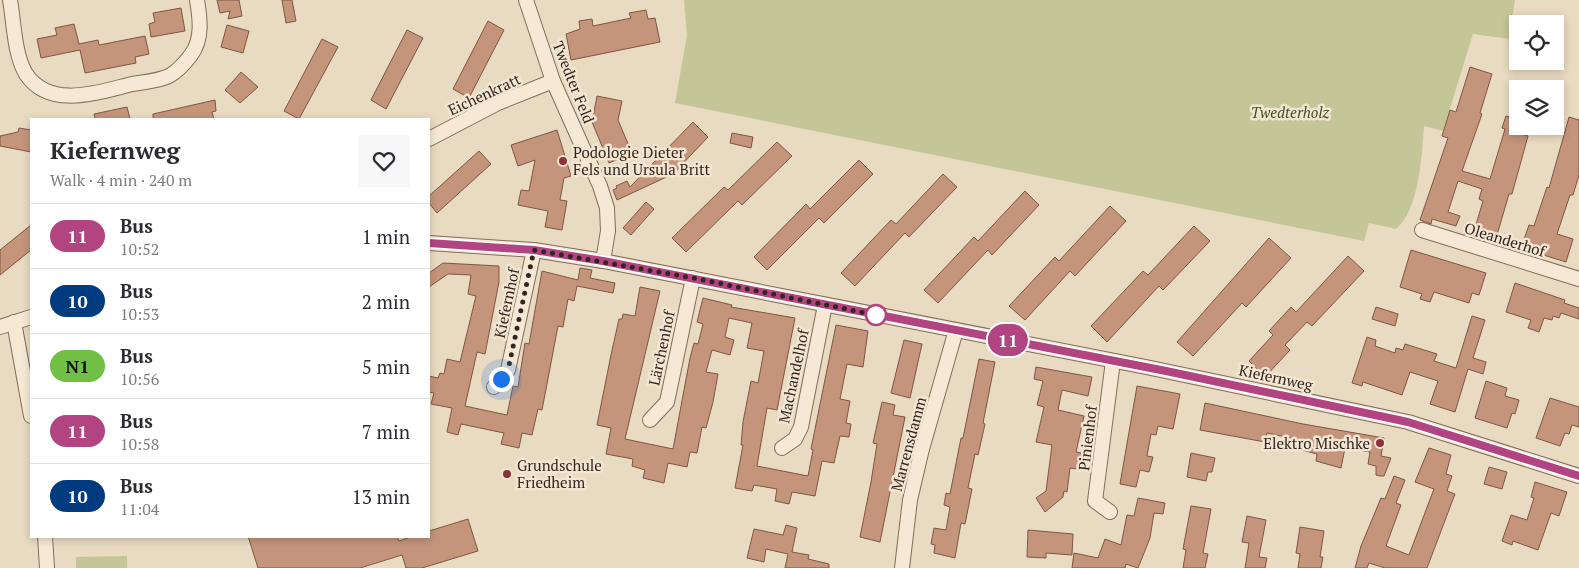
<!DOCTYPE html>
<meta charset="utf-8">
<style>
body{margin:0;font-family:"PT Serif",serif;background:#f7f7f7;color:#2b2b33;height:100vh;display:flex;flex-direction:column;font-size:19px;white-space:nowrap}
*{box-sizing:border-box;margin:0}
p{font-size:16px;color:#7c7c81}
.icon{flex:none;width:28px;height:28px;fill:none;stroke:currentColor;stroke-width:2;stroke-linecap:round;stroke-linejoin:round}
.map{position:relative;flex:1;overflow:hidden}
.sheet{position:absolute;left:30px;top:118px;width:400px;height:420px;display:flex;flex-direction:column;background:#fff;border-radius:0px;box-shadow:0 2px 8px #0003}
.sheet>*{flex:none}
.badge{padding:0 10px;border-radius:16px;font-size:18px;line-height:32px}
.fabs{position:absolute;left:1509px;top:15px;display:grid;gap:10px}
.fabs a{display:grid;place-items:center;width:55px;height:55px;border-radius:0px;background:#fff;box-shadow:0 2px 8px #0003;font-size:25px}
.you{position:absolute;width:25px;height:25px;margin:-12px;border:4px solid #fff;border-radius:50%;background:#1a73e8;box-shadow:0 0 0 8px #1a73e833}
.map>.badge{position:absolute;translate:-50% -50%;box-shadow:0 0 0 2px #fff}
.round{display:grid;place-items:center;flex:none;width:52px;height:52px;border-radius:0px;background:#f7f7f7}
.headline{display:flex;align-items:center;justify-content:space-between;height:85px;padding:0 20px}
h1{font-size:24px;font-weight:700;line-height:38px}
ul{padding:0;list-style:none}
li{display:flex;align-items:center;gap:15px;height:65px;padding:0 20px;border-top:1px solid #e1e1e2}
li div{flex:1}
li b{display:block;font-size:19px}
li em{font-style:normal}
li .badge{min-width:55px;font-weight:700;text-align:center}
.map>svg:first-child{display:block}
.green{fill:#c5c697}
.building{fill:#c4947b;stroke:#7f5643}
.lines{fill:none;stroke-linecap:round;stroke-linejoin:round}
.street-casing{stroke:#826c5b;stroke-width:16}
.street{stroke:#f5e9d5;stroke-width:14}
.line-casing{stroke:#fff;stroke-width:11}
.line{stroke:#b24481;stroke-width:8}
.walk{stroke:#33261e;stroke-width:5;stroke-dasharray:0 9}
.poi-dot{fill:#8b3139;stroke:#f2e5d1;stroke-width:2}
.stop-dot{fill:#fff;stroke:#b24481;stroke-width:2.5}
.labels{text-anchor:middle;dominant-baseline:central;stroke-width:5;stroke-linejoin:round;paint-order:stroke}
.street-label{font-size:15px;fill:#33261e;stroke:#f2e5d1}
.park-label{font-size:15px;font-style:italic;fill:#474d26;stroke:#f2e5d1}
.poi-label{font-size:15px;fill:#33261e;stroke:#f2e5d1;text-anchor:start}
</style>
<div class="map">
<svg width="1579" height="568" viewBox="0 0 1579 568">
<rect width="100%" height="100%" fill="#e9dac2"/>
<!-- green -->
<g class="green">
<path d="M684,0H1515L1509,39L1473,34L1443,131L1424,126C1422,154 1419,211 1396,229L1369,223L1364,241L675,103L687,35Z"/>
<path d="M127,556V568H76V557Z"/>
</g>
<!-- building -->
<g class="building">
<path d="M217,0H239L242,16L228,19L230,11L220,13Z"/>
<path d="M282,0H292L296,21L286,23Z"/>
<path d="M181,8L185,31L151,37L149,24L155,22L153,13Z"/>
<path d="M646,10L648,19L655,18L660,42L571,60L566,34L580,29L579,21L592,19L593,26L631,18L629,13Z"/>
<path d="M488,21L504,30L469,98L453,89Z"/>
<path d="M74,24L79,44L98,40L99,45L145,36L149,54L135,57L136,63L85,73L80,50L41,58L37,39L57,35L55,28Z"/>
<path d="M227,25L249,31L243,53L221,47Z"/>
<path d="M407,30L423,38L386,109L371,100Z"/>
<path d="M322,39L338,47L299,119L284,111Z"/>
<path d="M1470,67L1492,74L1480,113L1482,114L1462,171L1490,179L1505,129L1502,128L1506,116L1509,117L1515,96H1518V133L1528,136L1512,194H1509L1497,235L1475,228L1483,201L1479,199L1482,189L1458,181L1448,212L1460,216L1456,226L1432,219L1431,224L1420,220L1448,138L1442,136L1450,110L1456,112Z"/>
<path d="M241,72L258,87L240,103L225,90Z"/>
<path d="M597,96L622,101L618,120L632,153L609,163L592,122Z"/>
<path d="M215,100L216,111L212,112L214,119H153V114Z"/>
<path d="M127,107L130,119H95L94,114Z"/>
<path d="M1569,117L1579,120V175L1573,195H1570L1557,234L1573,239L1566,262L1521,248L1529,225L1534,226L1547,187L1549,188Z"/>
<path d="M693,122L708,137L673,174L617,200L613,190L617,188L616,186L627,181L630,187Z"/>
<path d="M19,128L31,130V152L0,146V136L18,132Z"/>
<path d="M557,130L571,176L564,178L560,200L567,201L562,230L545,227L548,211L518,205L521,190L529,191L535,160L518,166L511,145Z"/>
<path d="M732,133L753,137L751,148L730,143Z"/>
<path d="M777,142L792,156L742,205L738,201L686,252L672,238L724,187L728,190Z"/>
<path d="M479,151L491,164L437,213L429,203V196Z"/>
<path d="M859,160L873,174L824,223L819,218L767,270L754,257L806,204L810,209Z"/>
<path d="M943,174L957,187L909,237L905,233L855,286L841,273L891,220L896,224Z"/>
<path d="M1025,191L1039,205L992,255L988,250L938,303L924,290L974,237L978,241Z"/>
<path d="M646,202L654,209L631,235L623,228Z"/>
<path d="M1110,206L1126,221L1075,276L1070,271L1025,320L1009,306L1055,257L1059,261Z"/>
<path d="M31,225V250L0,275V250Z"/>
<path d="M1194,226L1210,241L1163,290L1159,286L1107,342L1091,326L1143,271L1148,275Z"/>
<path d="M1269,238L1291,258L1246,307L1242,303L1193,356L1177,342Z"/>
<path d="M1411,250L1486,273L1479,295L1472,293L1469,303L1434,292L1430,302L1420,299L1422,294L1400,287Z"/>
<path d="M1348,256L1364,271L1312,326L1307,322L1285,345L1290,350L1265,377L1249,361L1273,335L1269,331L1291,307L1296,312Z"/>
<path d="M443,263L499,266V282L485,354L477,352L465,406L507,415L513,386L518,387L525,343L529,344L542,271L578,280L580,268L592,270L590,278L615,283L613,293L577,286L574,301L568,299L563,327L558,326L542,410L538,409L532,435L522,433L519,448L501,444L504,433L461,424L458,435L447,432L452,408L431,404L434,393L429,392V376L438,378L440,373L444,374L447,359L460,362L476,296L468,294L471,275L448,274L429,287V273Z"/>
<path d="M1515,283L1565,300L1564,303L1579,308V319L1561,313L1559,318L1553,316L1552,320L1544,318L1539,332L1528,328L1531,320L1506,312Z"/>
<path d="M640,287L660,291L625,439L673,449L690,358L694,343L698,344L703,324L697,322L703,298L732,305L731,307L795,318L777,410L767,408L757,466L808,476L813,450L811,449L836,325L868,331L863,367L847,364L840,399L850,401L846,423L851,424L849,437L840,436L834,463L822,461L815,496L792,492L789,504L775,501L777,489L754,485L752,491L735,488L743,445H741L743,422L751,381L758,383L764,351L747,348L752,323L729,318L725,337L734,340L730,355L712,350L706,372L718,374L713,402L706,428L702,427L697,453L690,452L687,467L668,463L664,483L643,478L645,470L632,466L633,459L606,454L611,428L597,425L611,355L619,319H622L623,314L635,316Z"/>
<path d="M1376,307L1398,314L1395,326L1372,319Z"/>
<path d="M1472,316L1485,320L1473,358L1486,362L1483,374L1468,369L1455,412L1430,404L1438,381L1410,372L1402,395L1363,382L1362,386L1352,383L1367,337L1376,340L1375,346L1395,353L1396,348L1403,350L1405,344L1437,354L1434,361L1456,368Z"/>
<path d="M904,340L922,344L910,398L891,393Z"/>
<path d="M979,359L995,362L983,423L985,424L978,455L975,454L968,488L972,489L965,524L961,523L955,558L934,553L935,545L931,544L934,528L946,530L950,507L944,505L946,493L950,494L961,438H963Z"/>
<path d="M1036,367L1092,377L1088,396L1062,390L1058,410L1084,416L1076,452L1081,453L1077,469L1070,468L1067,492L1064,491L1063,497L1045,512L1036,498L1046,491L1052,445L1036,442L1044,407L1037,405L1043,381L1034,379Z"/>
<path d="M1486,381L1507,388L1505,396L1519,400L1515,414L1512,413L1507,428L1475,418Z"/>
<path d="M1137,386L1180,394L1173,429L1158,426L1156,435L1151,434L1147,456L1153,457L1149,472L1140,470L1136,487L1120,484Z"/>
<path d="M1550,398L1579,407V427L1572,425L1569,434L1565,433L1560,446L1536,438Z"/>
<path d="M882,402L895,405L893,415L905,417L880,542L860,537L871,482L877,444L873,443Z"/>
<path d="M1205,403L1303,424L1384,438L1381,456L1391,458L1384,476H1380L1376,475V466L1368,464L1370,452L1345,448L1341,468L1316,461L1317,454L1298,449L1300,440L1267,433L1265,442L1200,430Z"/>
<path d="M1429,448L1451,455L1446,474L1452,476L1447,491L1455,494L1427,568H1385L1369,563L1367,568H1355L1361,546L1381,498L1385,499L1394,476L1405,480L1396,503L1401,505L1386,546L1409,555L1434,489L1415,482Z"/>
<path d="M1191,453L1215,458L1212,472H1208L1206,481L1187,477Z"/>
<path d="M1489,467L1507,472L1502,489L1484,484Z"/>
<path d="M1535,482L1567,492L1559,516L1551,513L1538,550L1513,541L1512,545L1502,541L1511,515L1527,520L1534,498L1531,497Z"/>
<path d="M1138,498L1165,503L1163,514L1154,513L1150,538L1138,568L1126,564L1125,568H1072L1074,553L1098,558L1105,539L1121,545L1127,515L1134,516Z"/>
<path d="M1191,506L1211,509L1203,553L1208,554L1205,568H1183L1186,550L1183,549Z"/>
<path d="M1247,516L1266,520L1259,557L1267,558L1265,568H1245L1249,543L1242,542Z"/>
<path d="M468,519L478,551L422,568H406L402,555L360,568H258L248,536H397L399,541L413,536H429V531Z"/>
<path d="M786,525L797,528L792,552L809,555L808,559L829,564V568H785L788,554L766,549L764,562L747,558L754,529L783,535Z"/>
<path d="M1300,527L1324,531L1320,557H1323L1321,568H1298L1300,554L1296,553Z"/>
<path d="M1028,530L1073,534L1072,555L1046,553V558L1027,557Z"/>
</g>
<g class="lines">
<defs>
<g id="street">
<path d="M10,0C14,22 14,54 26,74C50,110 99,92 132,84C144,82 159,81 169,76C178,71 185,63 191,55C203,39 200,18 197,0"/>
<path d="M526,0L553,81L600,186L607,208L608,231L603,261"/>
<path d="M429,139L498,103L553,81"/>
<path d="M1422,230L1579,279"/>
<path d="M429,243L534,250L603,261L1146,367L1408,422L1579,476"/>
<path d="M14,322L31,416"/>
<path d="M0,327L31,317"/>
<path d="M494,387L508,370L534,250"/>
<path d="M650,420L667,402L693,278"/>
<path d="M782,448L795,439L801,427L825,305"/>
<path d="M1110,512L1095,501L1113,361"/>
<path d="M45,536L47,568"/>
<path d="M902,568L910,500L922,449L956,330"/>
</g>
</defs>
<!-- street casing -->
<use href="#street" class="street-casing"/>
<!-- street -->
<use href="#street" class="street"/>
</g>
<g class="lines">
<defs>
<path id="line" d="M429,243L534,250L603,261L1166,371L1408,422L1579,476"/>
</defs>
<!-- line casing -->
<use href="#line" class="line-casing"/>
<!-- line -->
<use href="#line" class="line"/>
<!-- walk -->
<path class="walk" d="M501,379L508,370L534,250L693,278L876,315"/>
</g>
<!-- markers -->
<g class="poi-dot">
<circle cx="563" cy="161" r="5"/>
<circle cx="1380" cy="443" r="5"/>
<circle cx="507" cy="474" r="5"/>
</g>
<circle class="stop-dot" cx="876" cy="315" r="10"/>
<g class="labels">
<!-- street labels -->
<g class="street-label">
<text transform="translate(574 82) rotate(68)">Twedter Feld</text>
<text transform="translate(484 94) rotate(-25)">Eichenkratt</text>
<text transform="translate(1505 239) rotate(17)">Oleanderhof</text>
<text transform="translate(506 303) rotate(-78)">Kiefernhof</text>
<text transform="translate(661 348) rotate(-78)">Lärchenhof</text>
<text transform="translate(793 376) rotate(-78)">Machandelhof</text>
<text transform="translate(1276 377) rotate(12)">Kiefernweg</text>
<text transform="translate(1087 438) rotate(-83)">Pinienhof</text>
<text transform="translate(908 444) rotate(-75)">Marrensdamm</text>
</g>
<!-- park labels -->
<g class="park-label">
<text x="1290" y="112">Twedterholz</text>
</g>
<!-- poi labels -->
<g class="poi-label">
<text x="573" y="152">Podologie Dieter<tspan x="573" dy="17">Fels und Ursula Britt</tspan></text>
<text x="1370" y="443" text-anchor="end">Elektro Mischke</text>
<text x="517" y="465">Grundschule<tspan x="517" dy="17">Friedheim</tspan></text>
</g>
</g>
</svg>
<div class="fabs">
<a><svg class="icon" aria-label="locate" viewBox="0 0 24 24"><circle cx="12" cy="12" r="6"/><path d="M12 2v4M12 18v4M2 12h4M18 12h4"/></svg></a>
<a><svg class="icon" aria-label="layers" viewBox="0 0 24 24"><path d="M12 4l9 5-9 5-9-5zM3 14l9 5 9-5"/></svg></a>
</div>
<div class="you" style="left:501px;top:379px"></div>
<b class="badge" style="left:1008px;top:340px;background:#b24481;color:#fff">11</b>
<section class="sheet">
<div class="headline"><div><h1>Kiefernweg</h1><p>Walk · 4 min · 240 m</p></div><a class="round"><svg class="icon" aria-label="heart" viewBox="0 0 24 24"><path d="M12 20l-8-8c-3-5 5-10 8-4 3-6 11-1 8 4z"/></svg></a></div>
<ul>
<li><span class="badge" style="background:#b24481;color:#fff">11</span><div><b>Bus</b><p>10:52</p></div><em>1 min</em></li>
<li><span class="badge" style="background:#003b80;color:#fff">10</span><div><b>Bus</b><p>10:53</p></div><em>2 min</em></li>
<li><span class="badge" style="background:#71bf44;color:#111">N1</span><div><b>Bus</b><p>10:56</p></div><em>5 min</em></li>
<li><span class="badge" style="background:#b24481;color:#fff">11</span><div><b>Bus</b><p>10:58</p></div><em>7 min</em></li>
<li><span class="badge" style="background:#003b80;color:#fff">10</span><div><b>Bus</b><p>11:04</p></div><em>13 min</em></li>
</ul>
</section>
</div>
